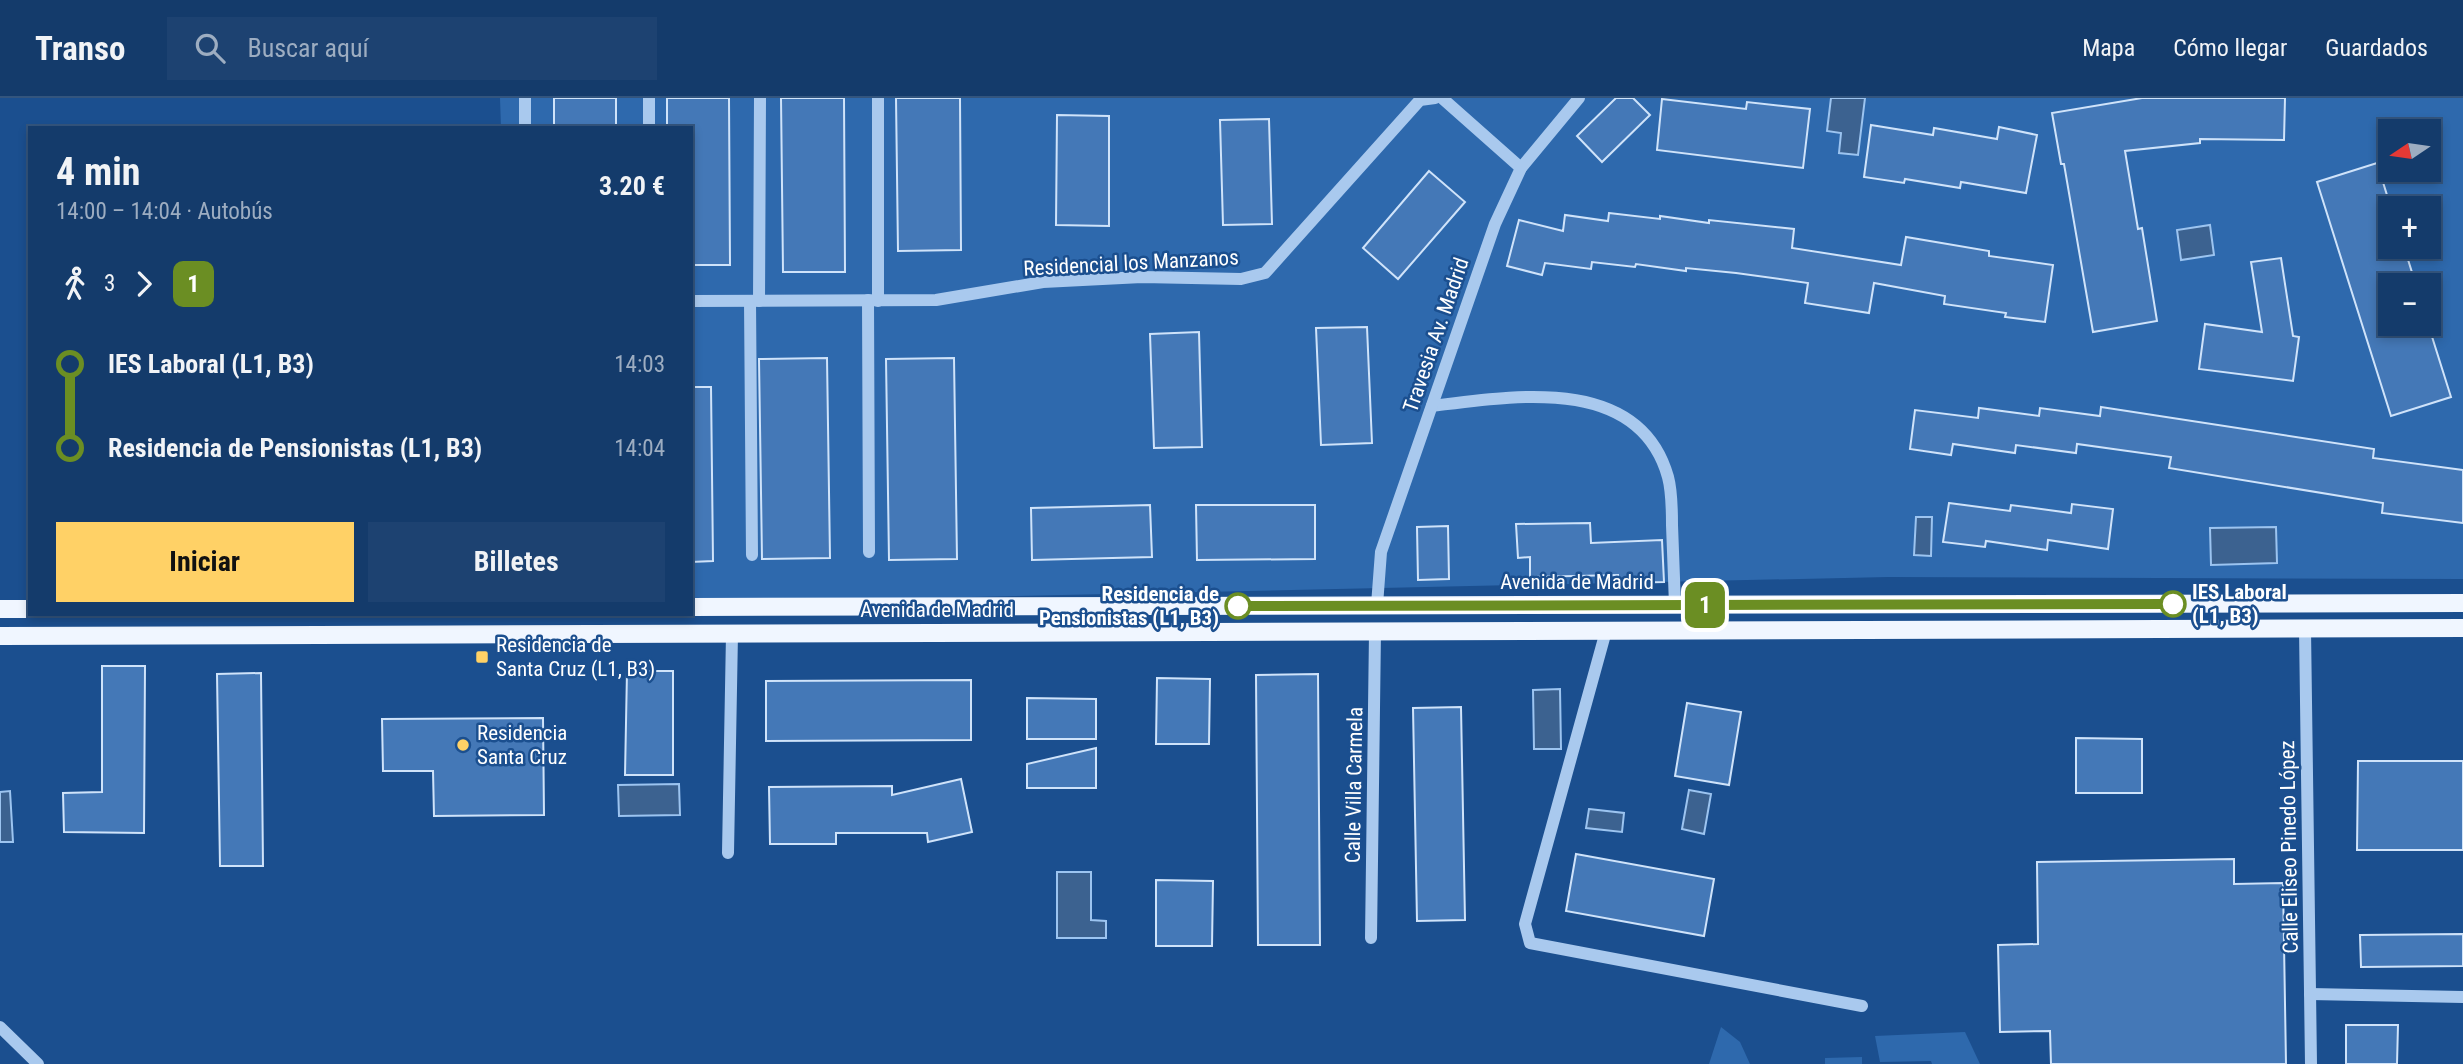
<!DOCTYPE html>
<html lang="es">
<meta charset="utf-8">
<style>
body{margin:0;font-family:"Roboto Condensed",sans-serif;background:#1d4271;color:#f1f3f6;height:100vh;display:flex;flex-direction:column;font-size:26px;white-space:nowrap}
*{box-sizing:border-box;margin:0}
p{font-size:23px;color:#9dadc1}
.icon{flex:none;width:38px;height:38px;fill:none;stroke:currentColor;stroke-width:2;stroke-linecap:round;stroke-linejoin:round}
.map{position:relative;flex:1;overflow:hidden}
.sheet{position:absolute;left:28px;top:28px;width:665px;height:490px;display:flex;flex-direction:column;background:#143b6b;border-radius:0px;box-shadow:0 4px 10px #0003,0 0 0 2px #33557e}
.sheet>*{flex:none}
.badge{padding:0 14px;border-radius:10px;font-size:24px;line-height:46px}
.needle{width:46px;rotate:257deg}
.tools{position:absolute;left:2378px;top:21px;display:grid;gap:14px}
.tools a{display:grid;place-items:center;width:63px;height:63px;border-radius:0px;background:#143b6b;box-shadow:0 4px 10px #0003,0 0 0 2px #33557e;font-size:35px}
.map>.badge{position:absolute;translate:-50% -50%;box-shadow:0 0 0 4px #fff}
.legs{display:flex;align-items:center;gap:10px;height:77px;padding:0 28px;font-size:23px}
.legs p{margin-inline-start:auto}
.headline{display:flex;align-items:center;justify-content:space-between;height:119px;padding:0 28px}
h1{font-size:38px;font-weight:700;line-height:52px}
.cta{display:flex;gap:14px;margin-top:auto;padding:14px 28px}
.cta a{flex:1;height:80px;border-radius:0px;background:#ffd166;color:#111;font-size:28px;font-weight:700;line-height:80px;text-align:center}
.cta a+a{background:#1d4271;color:#f1f3f6}
ul{padding:0 28px;list-style:none}
li{display:flex;align-items:center;gap:24px;height:84px;font-size:26px}
li i{display:grid;place-items:center;width:10px;height:100%;margin:0 9px;background:currentColor}
li i::after{content:'';width:18px;height:18px;margin:-9px;border:5px solid;border-radius:50%;background:#143b6b}
li p{margin-inline-start:auto}
li:first-child i{background:linear-gradient(#0000 50%,currentColor 0)}
li:last-child i{background:linear-gradient(currentColor 50%,#0000 0)}
header{display:flex;align-items:center;gap:42px;box-sizing:border-box;height:98px;padding:0 35px;background:#143b6b;border-bottom:2px solid #33557e}
header strong{font-size:33px}
nav{display:flex;gap:38px;margin-inline-start:auto;font-size:24px}
.search{width:490px;height:63px;background:#1d4271;display:flex;align-items:center;gap:18px;box-sizing:border-box;padding:0 24px;border-radius:0px;color:#9dadc1;font-size:26px}
.map>svg:first-child{display:block}
.green{fill:#2e69ad;fill-rule:evenodd}
.water{fill:#3c6290;stroke:#9cc4f0;stroke-width:2}
.building{fill:#4478b7;stroke:#cfe3fa;stroke-width:2}
.lines{fill:none;stroke-linecap:round;stroke-linejoin:round}
.minor{stroke:#a9c9ee;stroke-width:12}
.major{stroke:#f0f6ff;stroke-width:18}
.line-1-casing{stroke:#fff;stroke-width:16}
.line-1{stroke:#6b8e23;stroke-width:10}
.stop-1-dot{fill:#fff;stroke:#6b8e23;stroke-width:3.5}
.poi-dot{fill:#ffd166;stroke:#1b4f8f;stroke-width:2.5}
.labels{text-anchor:middle;dominant-baseline:central;stroke-width:5;stroke-linejoin:round;paint-order:stroke}
.street-label{font-size:21px;fill:#fff;stroke:#1b4f8f}
.stop-label{font-size:21px;font-weight:bold;fill:#fff;stroke:#1b4f8f;text-anchor:start}
.poi-label{font-size:21px;fill:#fff;stroke:#1b4f8f;text-anchor:start}
</style>
<header>
<strong>Transo</strong>
<div class="search"><svg class="icon" aria-label="search" viewBox="0 0 24 24"><circle cx="10" cy="10" r="6"/><path d="M15 15l6 6"/></svg>Buscar aquí</div>
<nav><a>Mapa</a><a>Cómo llegar</a><a>Guardados</a></nav>
</header>
<div class="map">
<svg width="2463" height="966" viewBox="0 0 2463 966">
<rect width="100%" height="100%" fill="#1b4f8f"/>
<!-- green -->
<g class="green">
<path d="M500,0H2463V481L1888,479L691,505V30H501ZM2390,33H2429V72H2390ZM2390,110H2429V149H2390ZM2390,187H2429V226H2390Z"/>
<path d="M1721,929L1740,944L1750,966H1709Z"/>
<path d="M1965,934L1980,966H1932L1931,963L1880,964L1875,938Z"/>
<path d="M1862,959V966H1825V960Z"/>
</g>
<!-- water -->
<g class="water">
<path d="M1831,0H1865L1858,57L1839,55L1841,35L1827,33Z"/>
<path d="M2210,127L2214,157L2181,162L2177,132Z"/>
<path d="M1916,419H1932L1931,458L1914,457Z"/>
<path d="M2276,429L2277,465L2211,467L2210,430Z"/>
<path d="M1560,591L1561,651H1534L1533,592Z"/>
<path d="M679,686L680,717L619,718L618,687Z"/>
<path d="M1689,692L1711,696L1704,736L1682,731Z"/>
<path d="M10,693L13,744H0V694Z"/>
<path d="M1589,711L1624,715L1622,734L1586,730Z"/>
<path d="M1057,774H1091V822L1106,823V840H1057Z"/>
</g>
<!-- building -->
<g class="building">
<rect x="554" y="0" width="62" height="30"/>
<path d="M667,0H729L730,167H691V30H667Z"/>
<path d="M781,0H844L845,174H783Z"/>
<path d="M896,0H960L961,152L898,153Z"/>
<path d="M1616,0H1633L1650,17L1602,64L1577,38Z"/>
<path d="M2142,0H2285L2284,42L2200,41V45L2125,53L2138,131L2142,130L2157,223L2093,234L2064,66H2061L2052,15Z"/>
<path d="M1662,1L1746,11L1747,4L1810,11L1803,70L1657,52Z"/>
<path d="M1057,17L1109,18V128L1056,127Z"/>
<path d="M1269,21L1272,126L1223,127L1220,22Z"/>
<path d="M1871,27L1933,37L1934,30L1997,41L1999,29L2037,37L2026,95L1961,84L1960,90L1905,81L1904,85L1864,79Z"/>
<path d="M2377,65L2391,110L2390,149H2404L2416,187H2390V226H2428L2451,299L2391,318L2317,84Z"/>
<path d="M1429,73L1465,104L1398,181L1363,150Z"/>
<path d="M1609,115L1660,121V118L1709,125V122L1794,131L1792,150L1901,167L1906,139L1989,153V158L2053,167L2045,224L2005,219L2006,215L1944,206L1945,198L1874,185L1869,215L1805,205L1808,185L1736,175L1686,170V173L1636,166L1635,169L1592,164L1591,171L1545,165L1542,177L1507,168L1519,122L1563,133L1565,117L1608,123Z"/>
<path d="M2281,160L2293,238L2299,239L2293,283L2199,271L2205,226L2262,234L2251,164Z"/>
<path d="M1367,229L1372,345L1321,347L1316,230Z"/>
<path d="M1199,234L1202,349L1154,350L1150,236Z"/>
<path d="M827,260L830,460L762,461L759,261Z"/>
<path d="M954,260L957,461L889,462L886,261Z"/>
<path d="M691,289H711L713,463L691,464Z"/>
<path d="M2101,309L2374,351L2373,360L2463,372V425L2382,415L2383,405L2169,370L2171,359L2077,346L2076,355L2016,347L2015,355L1953,346L1951,357L1910,351L1915,312L1978,320L1979,310L2039,318L2040,310L2100,318Z"/>
<path d="M1949,405L2010,413L2011,407L2071,415L2072,406L2113,411L2108,451L2048,442L2047,452L1986,443L1985,449L1943,444Z"/>
<path d="M1150,407L1152,459L1032,462L1031,410Z"/>
<path d="M1196,407H1315V461L1197,462Z"/>
<path d="M1590,425L1591,445L1662,442L1664,484L1618,485V477L1530,479V459L1518,460L1516,426Z"/>
<path d="M1448,428L1449,481L1418,482L1417,429Z"/>
<path d="M102,568H145L144,735L64,734L63,695L102,694Z"/>
<path d="M627,573H673V677H625Z"/>
<path d="M261,575L263,768H220L217,576Z"/>
<path d="M1318,576L1320,847H1258L1256,577Z"/>
<path d="M1157,580L1210,581L1209,646H1156Z"/>
<path d="M971,582V642L766,643V583Z"/>
<path d="M1027,600L1096,601V641H1027Z"/>
<path d="M1687,605L1741,614L1729,687L1675,678Z"/>
<path d="M1461,609L1465,822L1417,823L1413,610Z"/>
<path d="M543,620L544,717L434,718L433,673H383L382,621Z"/>
<path d="M2076,640L2142,641V695H2076Z"/>
<path d="M1096,650V690H1027V666Z"/>
<path d="M2358,663H2463V752H2357Z"/>
<path d="M961,681L972,734L928,744L927,735H836V746H770L769,689L892,688V697Z"/>
<path d="M1576,756L1714,781L1704,838L1566,813Z"/>
<path d="M2234,761V786L2283,785L2286,966H2051L2050,933L2000,934L1998,847L2038,846L2037,764Z"/>
<path d="M1156,782L1213,783L1212,848H1156Z"/>
<path d="M2463,836V868L2361,869L2360,837Z"/>
<path d="M2346,927H2398L2397,966H2346Z"/>
</g>
<g class="lines">
<!-- minor -->
<g class="minor">
<path d="M1442,0L1521,70"/>
<path d="M525,30V0"/>
<path d="M649,30V0"/>
<path d="M868,202L869,454"/>
<path d="M691,203L936,202L1043,184L1142,179L1241,181L1265,175L1420,2L1435,0"/>
<path d="M750,203L752,457"/>
<path d="M759,203L760,0"/>
<path d="M878,203V0"/>
<path d="M1432,308C1512,298 1639,276 1668,379C1672,394 1672,411 1672,427C1673,453 1674,480 1675,507"/>
<path d="M1377,507L1381,454L1495,126L1521,70L1579,0"/>
<path d="M2305,531L2311,966"/>
<path d="M1606,533L1525,826L1530,845L1862,908"/>
<path d="M728,755L732,536"/>
<path d="M1371,840L1375,534"/>
<path d="M2310,896L2463,899"/>
<path d="M0,929L38,966"/>
</g>
<!-- major -->
<g class="major">
<path d="M691,509L2463,505"/>
<path d="M0,511H30"/>
<path d="M0,538L2463,530"/>
</g>
</g>
<g class="lines">
<defs>
<path id="line-1" d="M1238,508L2173,506"/>
</defs>
<!-- line-1 casing -->
<use href="#line-1" class="line-1-casing"/>
<!-- line-1 -->
<use href="#line-1" class="line-1"/>
</g>
<!-- markers -->
<g class="stop-1-dot">
<circle cx="2173" cy="506" r="12"/>
<circle cx="1238" cy="508" r="12"/>
</g>
<g class="poi-dot">
<rect x="475" y="552" width="14" height="14" rx="3.5"/>
<circle cx="463" cy="647" r="7"/>
</g>
<g class="labels">
<!-- street labels -->
<g class="street-label">
<text transform="translate(1131 165) rotate(-3)">Residencial los Manzanos</text>
<text transform="translate(1436 237) rotate(-71)">Travesia Av. Madrid</text>
<text x="1577" y="484">Avenida de Madrid</text>
<text x="937" y="512">Avenida de Madrid</text>
<text transform="translate(1354 687) rotate(-89)">Calle Villa Carmela</text>
<text transform="translate(2289 749) rotate(-91)">Calle Eliseo Pinedo López</text>
</g>
<!-- stop labels -->
<g class="stop-label">
<text x="2192" y="494">IES Laboral<tspan x="2192" dy="24">(L1, B3)</tspan></text>
<text x="1219" y="496" text-anchor="end">Residencia de<tspan x="1219" dy="24">Pensionistas (L1, B3)</tspan></text>
</g>
<!-- poi labels -->
<g class="poi-label">
<text x="496" y="547">Residencia de<tspan x="496" dy="24">Santa Cruz (L1, B3)</tspan></text>
<text x="477" y="635">Residencia<tspan x="477" dy="24">Santa Cruz</tspan></text>
</g>
</g>
</svg>
<div class="tools">
<a><svg class="needle" viewBox="-14 -14 28 28"><path d="M0-13l5 13h-10z" fill="#e53935"/><path d="M0 13l5-13h-10z" fill="#9dadc1"/></svg></a>
<a>+</a>
<a>−</a>
</div>
<b class="badge" style="left:1705px;top:507px;background:#6b8e23;color:#fff">1</b>
<section class="sheet">
<div class="headline"><div><h1>4 min</h1><p>14:00 – 14:04 · Autobús</p></div><b>3.20 €</b></div>
<div class="legs"><svg class="icon" aria-label="walk" viewBox="0 0 24 24"><circle cx="13" cy="4" r="2"/><path d="M13 8l-2 6 4 7M11 14l-3 7M7 12l3-4h3l4 4"/></svg>3<svg class="icon" aria-label="forward" viewBox="0 0 24 24"><path d="M9 5l7 7-7 7"/></svg><b class="badge" style="background:#6b8e23;color:#fff">1</b></div>
<ul>
<li><i style="color:#6b8e23"></i><b>IES Laboral (L1, B3)</b><p>14:03</p></li>
<li><i style="color:#6b8e23"></i><b>Residencia de Pensionistas (L1, B3)</b><p>14:04</p></li>
</ul>
<div class="cta"><a>Iniciar</a><a>Billetes</a></div>
</section>
</div>
